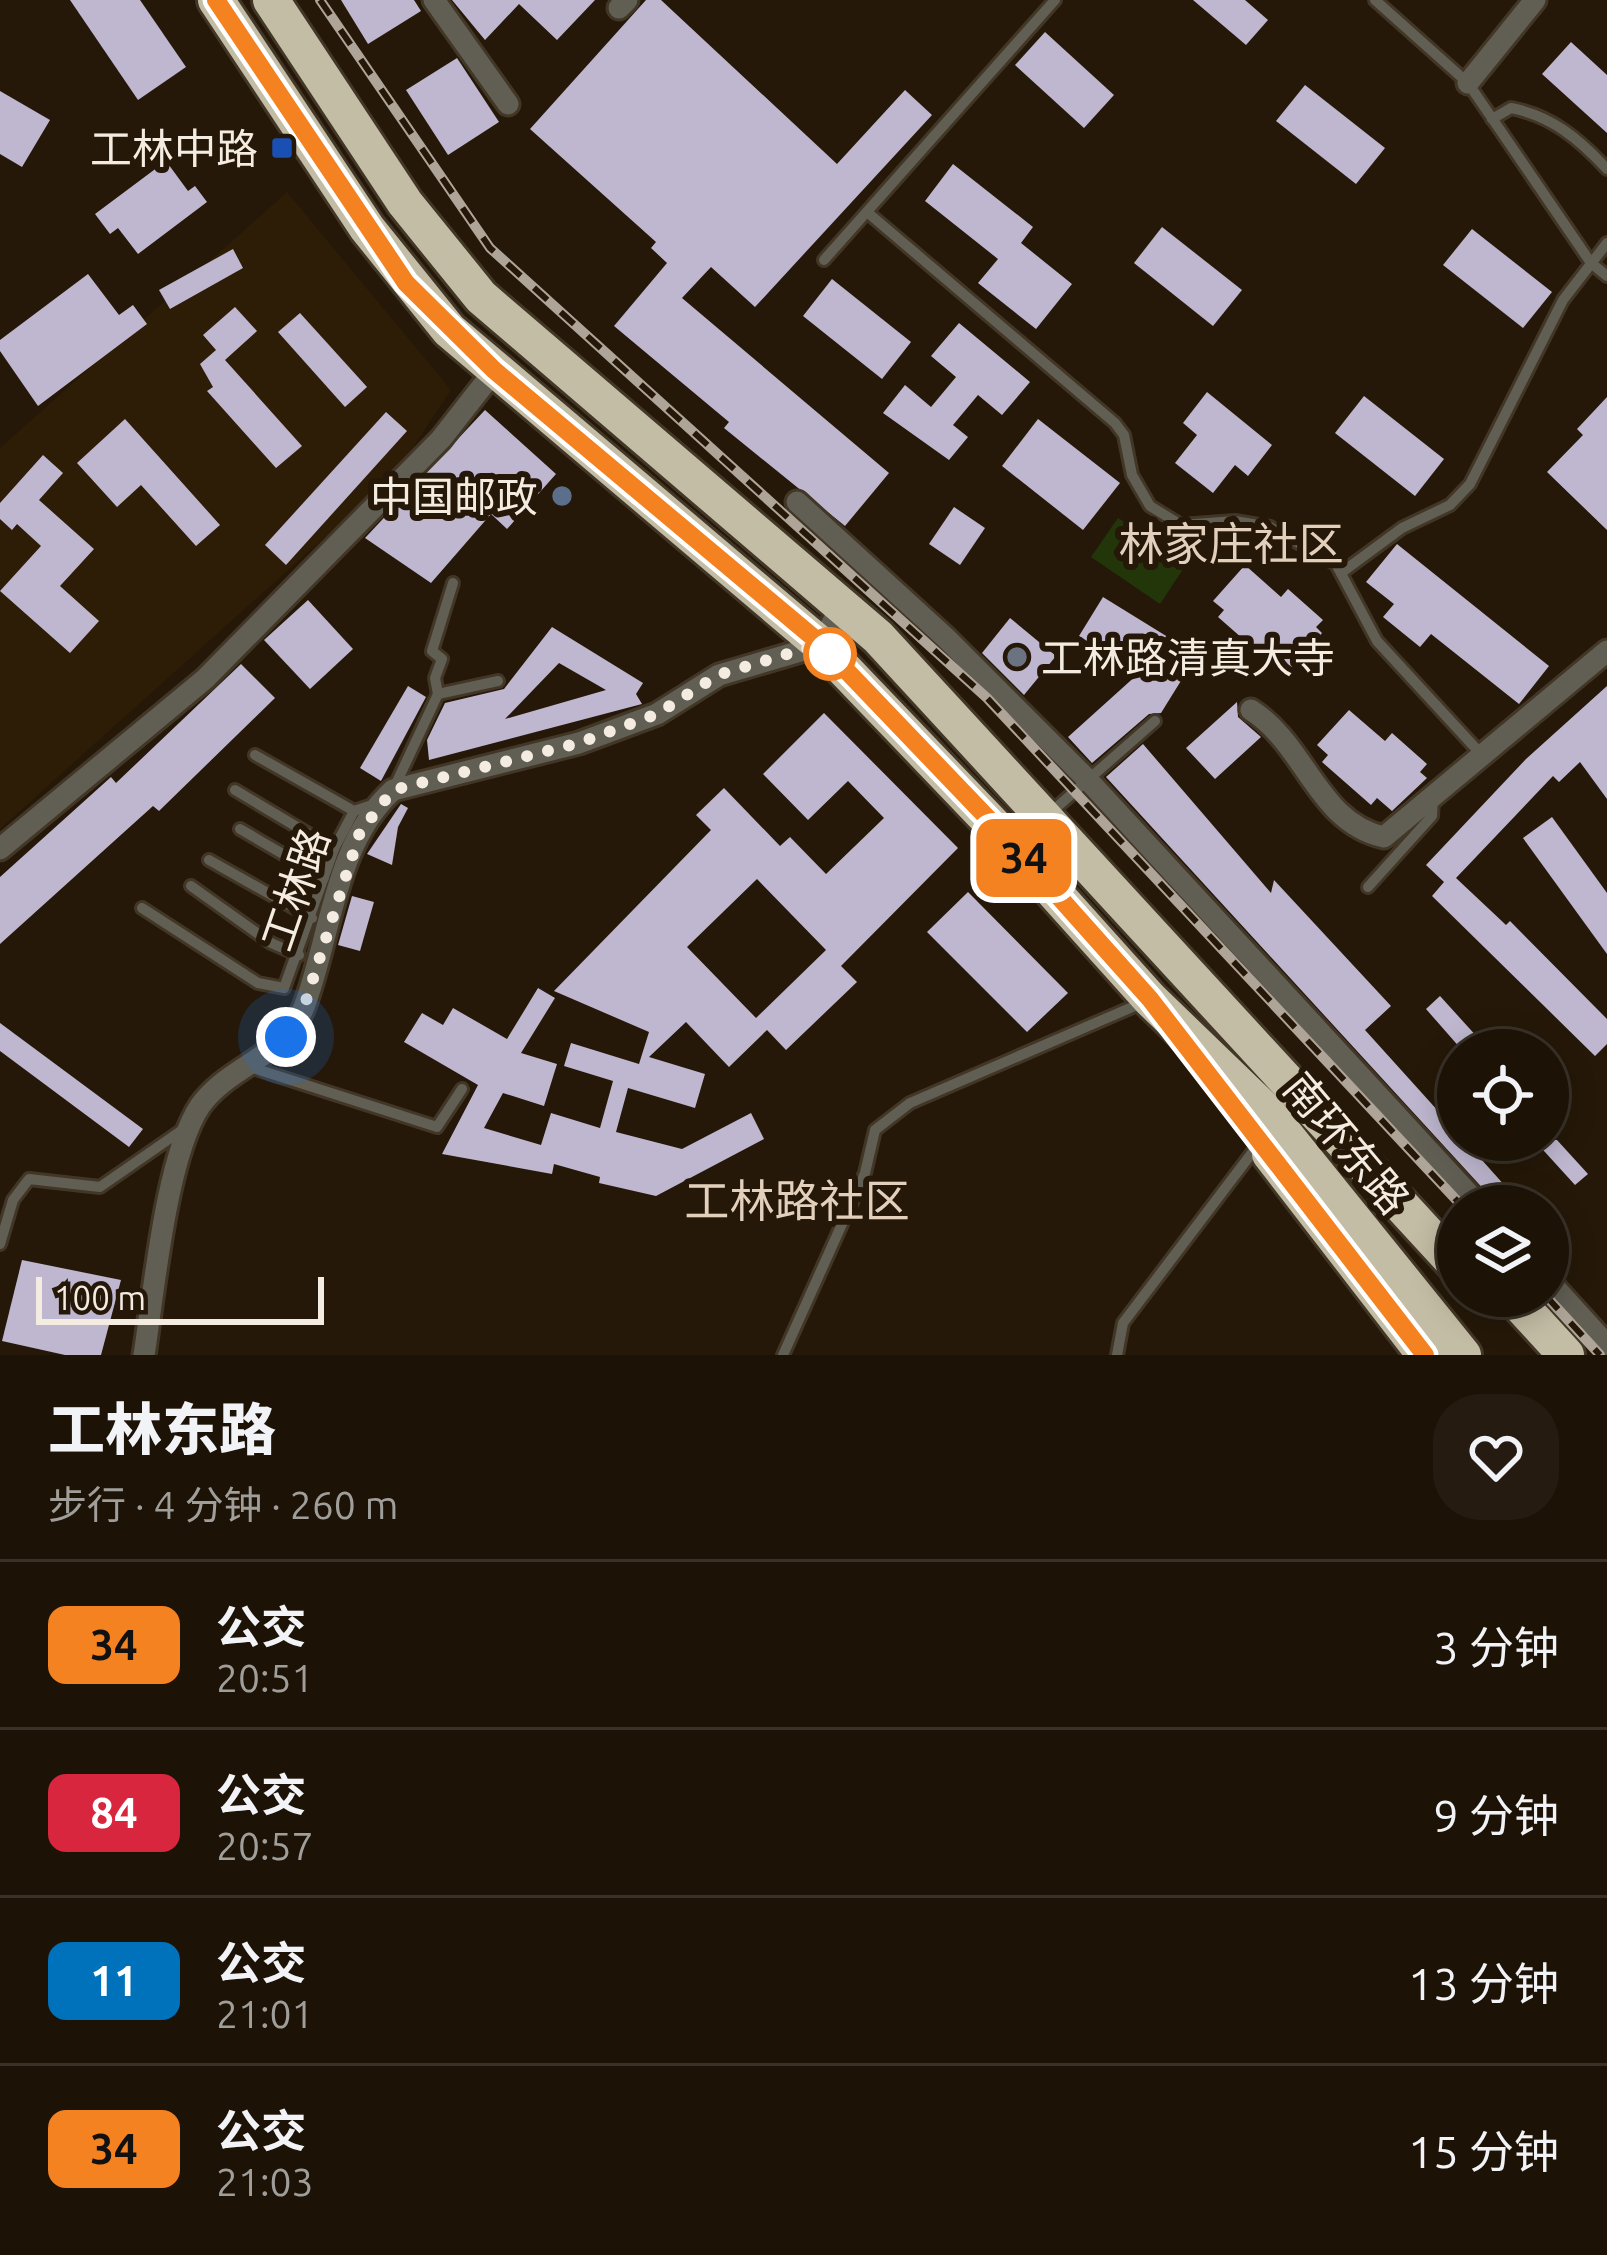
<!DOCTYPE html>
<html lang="zh">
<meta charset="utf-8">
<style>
body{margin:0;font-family:Ubuntu,"Noto Sans SC",sans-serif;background:#251b10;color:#f1f3f6;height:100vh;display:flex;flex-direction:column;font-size:45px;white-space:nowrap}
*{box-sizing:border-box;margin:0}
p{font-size:39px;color:#a09e9b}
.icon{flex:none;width:66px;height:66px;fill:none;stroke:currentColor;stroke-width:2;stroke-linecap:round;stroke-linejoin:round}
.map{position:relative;height:1355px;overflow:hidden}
.sheet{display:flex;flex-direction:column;background:#1c1206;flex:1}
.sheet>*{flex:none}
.badge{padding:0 24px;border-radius:18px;font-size:42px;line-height:78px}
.controls{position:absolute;left:1437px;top:1029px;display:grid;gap:24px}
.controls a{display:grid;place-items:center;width:132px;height:132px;border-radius:50%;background:#1c1206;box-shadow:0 6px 30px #0003,0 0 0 3px #3a3228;font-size:60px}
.scale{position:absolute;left:36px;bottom:30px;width:288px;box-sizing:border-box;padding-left:12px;border:6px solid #f4ebe1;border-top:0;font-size:33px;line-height:42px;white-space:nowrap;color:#f4ebe1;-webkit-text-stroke:9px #251808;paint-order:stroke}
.you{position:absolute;width:60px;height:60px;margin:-30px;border:9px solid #fff;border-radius:50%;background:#1a73e8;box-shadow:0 0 0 18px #1a73e833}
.map>.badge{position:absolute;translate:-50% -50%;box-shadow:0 0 0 6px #fff}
.round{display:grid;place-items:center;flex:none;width:126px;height:126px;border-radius:48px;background:#251b10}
.headline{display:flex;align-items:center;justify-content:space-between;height:204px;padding:0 48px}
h1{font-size:57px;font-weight:800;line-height:90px}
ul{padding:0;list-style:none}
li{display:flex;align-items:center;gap:36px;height:168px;padding:0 48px;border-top:3px solid #3a3228}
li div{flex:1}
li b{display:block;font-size:45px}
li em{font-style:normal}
li .badge{min-width:132px;font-weight:700;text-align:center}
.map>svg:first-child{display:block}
.built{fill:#2d1c06}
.green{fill:#22360a}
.building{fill:#beb7cf;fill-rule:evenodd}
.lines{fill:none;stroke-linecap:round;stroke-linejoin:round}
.lane-casing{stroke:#423626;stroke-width:16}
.street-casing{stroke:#423626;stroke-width:27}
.highway-casing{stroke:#423626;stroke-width:42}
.lane{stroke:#615e54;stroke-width:10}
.street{stroke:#615e54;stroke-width:21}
.highway{stroke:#c4bda5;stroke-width:36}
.rail-casing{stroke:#afa498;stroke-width:10}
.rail{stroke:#251808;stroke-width:6;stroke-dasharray:18;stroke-linecap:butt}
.line-casing{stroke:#fff;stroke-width:27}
.line{stroke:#f58220;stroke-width:18}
.walk{stroke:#f4ebe1;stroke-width:12;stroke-dasharray:0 21.6}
.transit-dot{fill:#1a4fb4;stroke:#251808;stroke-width:4.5}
.service-dot{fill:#5c6f8a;stroke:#251808;stroke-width:4.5}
.stop-dot{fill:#fff;stroke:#f58220;stroke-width:6}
.worship-dot{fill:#6b7280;stroke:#251808;stroke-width:4.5}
.labels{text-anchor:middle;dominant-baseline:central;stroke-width:12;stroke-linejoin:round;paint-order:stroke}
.poi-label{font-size:42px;fill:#f4ebe1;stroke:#251808;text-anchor:end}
.street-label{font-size:42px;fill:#f4ebe1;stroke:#251808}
.neighbourhood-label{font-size:45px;fill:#e2d0bc;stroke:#251808}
</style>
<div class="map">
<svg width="1607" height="1355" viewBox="0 0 1607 1355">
<rect width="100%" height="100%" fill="#251808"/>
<!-- built -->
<path class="built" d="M287,192L451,390L396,473L0,829V448Z"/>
<!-- green -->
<path class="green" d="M1118,518L1187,563L1160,604L1091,557Z"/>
<!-- building -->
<g class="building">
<path d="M70,0H140L186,67L138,100Z"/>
<path d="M341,0H414L421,11L368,44Z"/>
<path d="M452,0H595L557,40L519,4L485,40Z"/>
<path d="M646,0H661L837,164L905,90L932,115L755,307L711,267L682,298L889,473L845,526L724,428L729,422L614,326L667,263L651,248L656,242L530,129Z"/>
<path d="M1193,0H1245L1268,20L1246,45Z"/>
<path d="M1045,32L1114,95L1084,128L1015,65Z"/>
<path d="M1571,42L1607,75V133L1542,74Z"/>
<path d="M457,58L499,122L448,155L406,90Z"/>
<path d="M1305,85L1385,148L1356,184L1276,121Z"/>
<path d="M0,91L50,120L22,167L0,154Z"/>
<path d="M166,161L188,191L195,186L207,202L138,254L118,228L110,234L95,214Z"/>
<path d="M953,164L1033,227L1021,243L1072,284L1036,329L978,283L998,259L925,201Z"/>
<path d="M1162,227L1242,290L1213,326L1134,263Z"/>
<path d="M1472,229L1552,292L1523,328L1443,265Z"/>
<path d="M233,249L243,268L170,309L159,290Z"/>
<path d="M88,274L119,315L133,305L147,324L38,406L0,351V340Z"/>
<path d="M832,279L911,342L882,379L803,316Z"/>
<path d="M235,307L257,331L225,360L302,446L276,468L207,391L213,387L200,364L216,350L203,335Z"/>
<path d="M300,313L367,387L345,407L278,332Z"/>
<path d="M959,323L1030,382L1002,415L978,395L953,425L968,437L949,460L883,413L905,385L931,407L956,377L931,356Z"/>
<path d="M1207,392L1272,445L1248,476L1235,465L1213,493L1175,463L1197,435L1183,423Z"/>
<path d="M1364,396L1444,459L1415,496L1335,433Z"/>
<path d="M1607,397V530L1547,472L1583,435L1577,429Z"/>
<path d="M485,410L556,474L507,529L491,514L431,583L365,538Z"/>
<path d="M386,412L407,431L286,565L265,545Z"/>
<path d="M125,419L220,525L196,546L141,485L117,507L77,463Z"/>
<path d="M1038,419L1120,483L1083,530L1002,466Z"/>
<path d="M43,455L63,473L39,500L94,549L60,586L99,621L70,653L0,591L41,546L17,524L12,530L0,519V503Z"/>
<path d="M954,507L985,528L960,565L929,544Z"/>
<path d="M1397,544L1549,666L1519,704L1431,634L1420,647L1383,617L1394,604L1366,582Z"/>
<path d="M1245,565L1281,597L1288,589L1323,620L1316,627L1322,633L1291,669L1273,653L1267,660L1218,617L1224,610L1213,601Z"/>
<path d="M1103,597L1197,655L1161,713L1149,714L1092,763L1068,737L1139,673L1079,636Z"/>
<path d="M308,600L353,649L310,689L264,640Z"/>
<path d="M1010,618L1056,656L1024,695L982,653Z"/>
<path d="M552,627L643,683L636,694L642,704L429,760L427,740L445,703L504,689ZM559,663L606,690L505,719Z"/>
<path d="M241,664L275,698L159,811L153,806L0,944V877L111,777L116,783Z"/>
<path d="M408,686L426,697L381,781L360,768Z"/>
<path d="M1607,686V799L1580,762L1559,782L1553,776L1456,878L1506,925L1510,921L1607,1019V1044L1595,1056L1432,896L1444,882L1426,865L1526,759Z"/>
<path d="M1237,702L1238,717L1261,737L1215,779L1186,748Z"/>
<path d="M1349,710L1385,741L1392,733L1427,764L1420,772L1427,778L1392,811L1377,798L1371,805L1322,762L1328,755L1317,745Z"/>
<path d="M824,713L958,848L841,966L857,982L786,1050L767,1030L729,1067L686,1022L649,1057L705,1074L695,1108L628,1088L616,1132L682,1149L751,1113L764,1139L656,1196L599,1183L600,1177L554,1164L552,1174L442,1154L478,1085L404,1042L422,1013L443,1025L453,1008L507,1039L538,988L555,998L521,1053L557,1064L544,1106L503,1093L484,1128L541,1145L551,1113L600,1128L613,1081L564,1066L571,1043L639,1064L649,1032L554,991L711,830L696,815L724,788L780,846L790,837L826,874L884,818L848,781L808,820L763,774ZM757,879L826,950L756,1018L687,947Z"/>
<path d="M1143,744L1271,893L1274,880L1391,1006L1365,1030L1458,1133V1140H1464L1523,1206H1499L1106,777Z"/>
<path d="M401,804L408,808L398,827L392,865L367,854Z"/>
<path d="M1552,817L1607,893V954L1523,838Z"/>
<path d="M968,892L1068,993L1027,1032L927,932Z"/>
<path d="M352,896L374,902L360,951L338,945Z"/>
<path d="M1440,996L1489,1050H1462L1426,1009Z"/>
<path d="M0,1023L143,1129L129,1147L0,1051Z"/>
<path d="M1534,1140H1557L1588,1174L1575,1185Z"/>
<path d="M22,1260L121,1280L101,1355H65L2,1341Z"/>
</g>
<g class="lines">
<defs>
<g id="lane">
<path d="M1375,0L1468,83L1591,263L1607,276"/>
<path d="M1492,119L1511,108C1552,116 1579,139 1607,169"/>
<path d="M867,212L1115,423L1124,435L1132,475L1150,506L1181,525L1235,521L1270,527L1336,564L1377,641L1481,754"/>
<path d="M824,260L1055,0"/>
<path d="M1341,573L1402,528L1450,505L1470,484L1563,300L1607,243"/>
<path d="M438,694L435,678L442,659L432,651L453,583"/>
<path d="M255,755L354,811"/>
<path d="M235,790L334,849"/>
<path d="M393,790L438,694L498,681"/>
<path d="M1049,814L1155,721"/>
<path d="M240,829L324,878"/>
<path d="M209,860L312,918"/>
<path d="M191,886L271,943L299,955"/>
<path d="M1368,887L1432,816L1433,800"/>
<path d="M142,908L258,983L284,988L334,849L354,811L378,803"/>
<path d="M250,1067L437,1127L462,1089"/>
<path d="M0,1244L13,1200L29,1179L100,1187L185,1128"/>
<path d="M783,1355L865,1173L875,1130L910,1103L1144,1002"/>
<path d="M1117,1355L1123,1323L1258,1145"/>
</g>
<g id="street">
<path d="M434,0L508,104"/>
<path d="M619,8L627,0"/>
<path d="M1468,83L1535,0"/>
<path d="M797,502L946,638L1087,779L1480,1206"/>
<path d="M1251,710C1307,746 1317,822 1384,837L1607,651"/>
<path d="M0,849L205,679L441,439L495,370"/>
<path d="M1548,1280L1607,1345"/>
<path d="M144,1355C154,1292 166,1157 200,1106C229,1065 284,1058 304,1007C331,936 334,844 393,790L579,743L657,714L719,675L821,645L842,604"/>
</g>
<g id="highway">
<path d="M216,0L367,228L449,330L821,645L1001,833L1150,999L1267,1112L1463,1355"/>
<path d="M271,0L405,203L481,297L878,637L1458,1267"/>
<path d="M1270,1154L1425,1355"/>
<path d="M1512,1296L1566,1355"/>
</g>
</defs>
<!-- lane casing -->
<use href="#lane" class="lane-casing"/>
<!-- street casing -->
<use href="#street" class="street-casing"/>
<!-- highway casing -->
<use href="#highway" class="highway-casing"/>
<!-- lane -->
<use href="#lane" class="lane"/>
<!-- street -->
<use href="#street" class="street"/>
<!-- highway -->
<use href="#highway" class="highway"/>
<defs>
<g id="rail">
<path d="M320,0L490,248L987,698L1462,1206"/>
<path d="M1546,1296L1600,1355"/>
</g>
</defs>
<!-- rail casing -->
<use href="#rail" class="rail-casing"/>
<!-- rail -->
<use href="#rail" class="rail"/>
</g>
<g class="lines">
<defs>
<path id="line" d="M216,0L406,283L494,370L821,644L1001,832L1150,999L1425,1355"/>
</defs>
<!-- line casing -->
<use href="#line" class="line-casing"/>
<!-- line -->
<use href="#line" class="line"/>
<!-- walk -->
<path class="walk" d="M286,1037L304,1007L360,832L393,790L579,743L657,714L718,675L821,644L830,654"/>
</g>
<!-- markers -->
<rect class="transit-dot" x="270" y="136" width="24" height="24" rx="6"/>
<circle class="service-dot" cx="562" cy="496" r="12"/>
<circle class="stop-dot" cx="830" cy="654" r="24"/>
<circle class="worship-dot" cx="1017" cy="657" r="12"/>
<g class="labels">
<!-- poi labels -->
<g class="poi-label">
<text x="258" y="148">工林中路</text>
<text x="538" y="496">中国邮政</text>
<text x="1041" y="657" text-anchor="start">工林路清真大寺</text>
</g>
<!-- street labels -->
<g class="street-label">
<text transform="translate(295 889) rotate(-71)">工林路</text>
<text transform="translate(1347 1143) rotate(50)">南环东路</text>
</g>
<!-- neighbourhood labels -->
<g class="neighbourhood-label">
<text x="1231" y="543">林家庄社区</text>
<text x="797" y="1200">工林路社区</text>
</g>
</g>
</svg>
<div class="controls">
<a><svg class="icon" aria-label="locate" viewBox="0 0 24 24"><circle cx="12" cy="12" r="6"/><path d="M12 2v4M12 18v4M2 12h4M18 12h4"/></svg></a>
<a><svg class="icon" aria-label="layers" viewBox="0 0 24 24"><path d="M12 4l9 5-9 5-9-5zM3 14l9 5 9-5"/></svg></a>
</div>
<div class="scale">100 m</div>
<div class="you" style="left:286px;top:1037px"></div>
<b class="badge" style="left:1024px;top:858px;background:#f58220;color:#111">34</b>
</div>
<section class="sheet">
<div class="headline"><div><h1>工林东路</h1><p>步行 · 4 分钟 · 260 m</p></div><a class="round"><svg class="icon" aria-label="heart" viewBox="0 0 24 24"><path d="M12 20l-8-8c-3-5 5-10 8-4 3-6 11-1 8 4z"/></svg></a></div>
<ul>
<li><span class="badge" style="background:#f58220;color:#111">34</span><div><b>公交</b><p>20:51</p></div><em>3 分钟</em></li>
<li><span class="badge" style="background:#d7263d;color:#fff">84</span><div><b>公交</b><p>20:57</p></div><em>9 分钟</em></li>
<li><span class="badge" style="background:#0072bc;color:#fff">11</span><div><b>公交</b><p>21:01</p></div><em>13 分钟</em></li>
<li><span class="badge" style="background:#f58220;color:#111">34</span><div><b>公交</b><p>21:03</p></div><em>15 分钟</em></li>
</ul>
</section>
